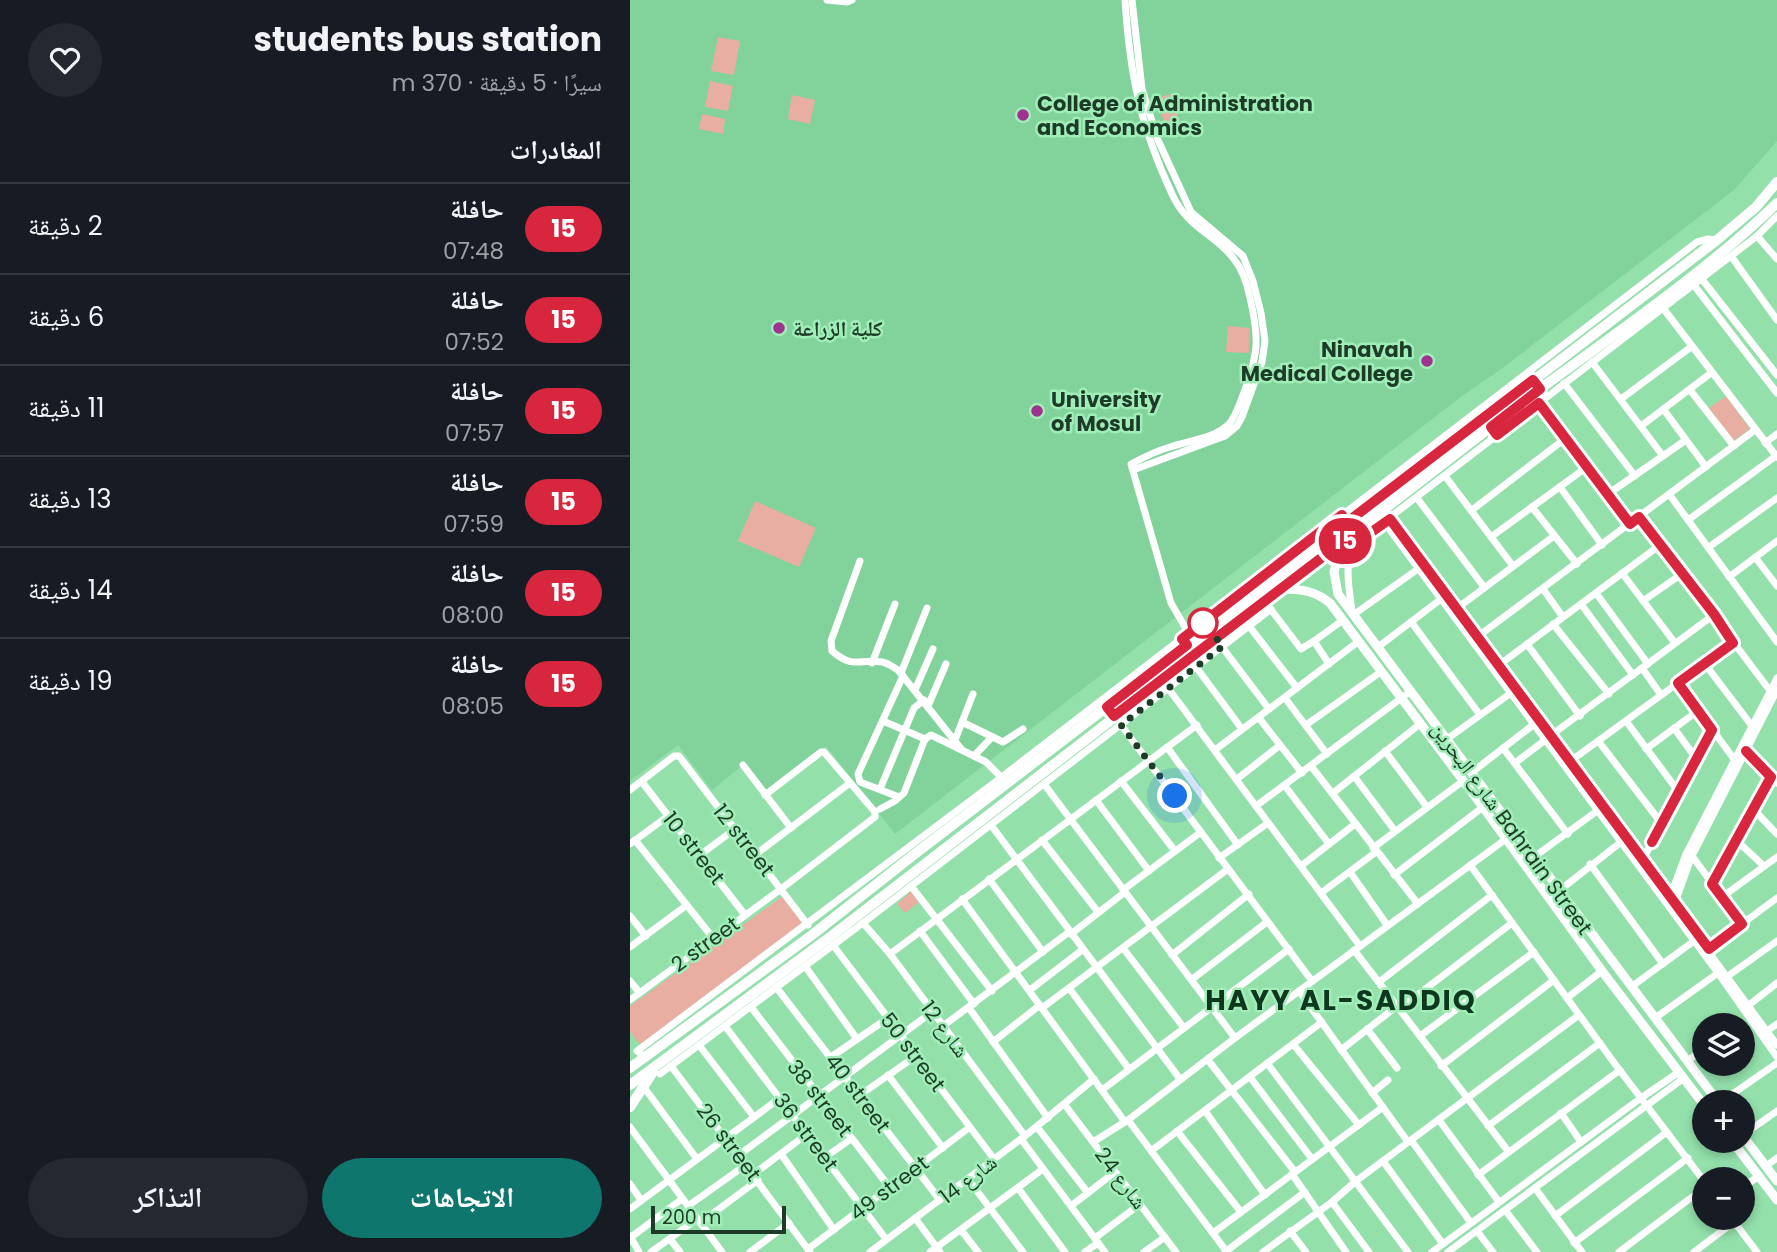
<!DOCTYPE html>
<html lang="ar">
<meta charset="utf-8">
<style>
body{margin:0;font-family:Poppins,"Noto Naskh Arabic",sans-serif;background:#242831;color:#f1f3f6;direction:rtl;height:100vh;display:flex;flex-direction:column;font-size:26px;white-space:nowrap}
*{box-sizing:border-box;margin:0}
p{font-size:23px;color:#9ea1a6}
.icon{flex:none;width:38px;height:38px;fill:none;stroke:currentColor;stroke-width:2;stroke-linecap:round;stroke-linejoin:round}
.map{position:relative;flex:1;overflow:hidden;direction:ltr}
.details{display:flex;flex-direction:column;background:#171b24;width:630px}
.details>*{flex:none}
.badge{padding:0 14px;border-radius:23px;font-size:24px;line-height:46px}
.tools{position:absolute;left:1062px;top:1013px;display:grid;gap:14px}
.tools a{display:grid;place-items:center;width:63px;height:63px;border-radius:50%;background:#171b24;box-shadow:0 4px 10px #0003;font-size:35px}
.scale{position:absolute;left:21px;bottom:18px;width:135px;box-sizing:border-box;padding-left:7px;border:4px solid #1c3c27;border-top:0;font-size:19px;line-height:24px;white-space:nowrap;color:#1c3c27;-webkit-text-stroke:5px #a0edb8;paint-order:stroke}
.you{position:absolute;width:35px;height:35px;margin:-18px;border:5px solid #fff;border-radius:50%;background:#1a73e8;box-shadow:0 0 0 10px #1a73e833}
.map>.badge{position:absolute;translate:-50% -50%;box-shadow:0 0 0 4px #fff}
h2{padding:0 28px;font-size:26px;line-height:63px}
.round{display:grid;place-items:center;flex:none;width:74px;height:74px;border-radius:37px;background:#242831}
.headline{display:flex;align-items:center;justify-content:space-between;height:119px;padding:0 28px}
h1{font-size:33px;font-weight:700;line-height:52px}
.button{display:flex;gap:14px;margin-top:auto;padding:14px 28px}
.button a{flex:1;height:80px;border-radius:42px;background:#0f766e;color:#fff;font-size:28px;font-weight:700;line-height:80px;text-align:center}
.button a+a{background:#242831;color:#f1f3f6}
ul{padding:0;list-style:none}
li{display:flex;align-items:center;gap:21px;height:91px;padding:0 28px;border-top:2px solid #363941}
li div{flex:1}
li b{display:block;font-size:26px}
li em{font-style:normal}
li .badge{min-width:77px;font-weight:700;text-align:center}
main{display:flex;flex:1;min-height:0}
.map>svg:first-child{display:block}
.built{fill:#81d39b}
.green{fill:#e7aea1}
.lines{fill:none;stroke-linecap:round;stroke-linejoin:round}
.minor{stroke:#fff;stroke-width:7}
.major{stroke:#fff;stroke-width:9}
.highway{stroke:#fff;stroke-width:10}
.line-casing{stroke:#fff;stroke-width:16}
.line{stroke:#d7263d;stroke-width:10}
.walk{stroke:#1c3c27;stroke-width:7;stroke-dasharray:0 12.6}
.poi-dot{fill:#9f3191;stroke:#a0edb8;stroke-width:2.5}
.stop-dot{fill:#fff;stroke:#d7263d;stroke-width:3.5}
.labels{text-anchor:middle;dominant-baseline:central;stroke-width:5;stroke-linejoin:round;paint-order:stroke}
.poi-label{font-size:21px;font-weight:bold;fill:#1c3c27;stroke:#a0edb8;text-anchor:start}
.street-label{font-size:21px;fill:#1c3c27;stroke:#a0edb8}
.district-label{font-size:28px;font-weight:bold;letter-spacing:2px;fill:#0e371e;stroke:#a0edb8}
</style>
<main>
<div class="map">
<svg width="1147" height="1252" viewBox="0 0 1147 1252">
<rect width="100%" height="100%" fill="#93e0ab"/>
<!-- built -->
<path class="built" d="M0,0H1147V141L1105,189L1069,217L874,367L832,396L265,834L196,746L134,793L112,766L82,790L48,745L0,781Z"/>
<!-- green -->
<g class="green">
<path d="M88,37L110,41L104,75L81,71Z"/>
<path d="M80,81L103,86L98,111L75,107Z"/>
<path d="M540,94L550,122L536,127L526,99Z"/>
<path d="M162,95L185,100L180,124L158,119Z"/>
<path d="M72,114L95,119L93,134L69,129Z"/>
<path d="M598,326L620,328L619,353L596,352Z"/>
<path d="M1096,396L1120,429L1103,441L1079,408Z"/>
<path d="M125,501L186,528L169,567L108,541Z"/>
<path d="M281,891L289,902L275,913L267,904Z"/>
<path d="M153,896L175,923L11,1046L0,1032V1006Z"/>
</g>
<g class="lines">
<!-- minor -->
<g class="minor">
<path d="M197,0L217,2L222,0"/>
<path d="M495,0C500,76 510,125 542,194C558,229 584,233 604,259C613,270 617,283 620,298C630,340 628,355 613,395C609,405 606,416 599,424C586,438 558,441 540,447C526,451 514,457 501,464L541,603L559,634"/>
<path d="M502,0L512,89L528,140L561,212L613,256L623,281L631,313L635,341L632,362L612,417L607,426L595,436L503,470"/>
<path d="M1127,236L1147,259"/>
<path d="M1101,256L1147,320"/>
<path d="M1071,278L1147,375"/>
<path d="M1063,284L1147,393"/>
<path d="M1033,308L1147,457"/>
<path d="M962,362L1033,456"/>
<path d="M934,383L1005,476"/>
<path d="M1060,390L1104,446"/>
<path d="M991,399L1061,347"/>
<path d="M909,403L1000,524"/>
<path d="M1034,410L1076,467"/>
<path d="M1011,426L1081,373"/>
<path d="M1135,443L1147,434"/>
<path d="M815,476L883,566"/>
<path d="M930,487L972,545"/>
<path d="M978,494L1056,440"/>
<path d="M1039,494L1147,642"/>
<path d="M787,498L854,587"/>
<path d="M902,507L947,564"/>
<path d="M842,510L936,438"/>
<path d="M1009,517L1141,692"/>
<path d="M760,519L1147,1045"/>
<path d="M1058,520L1146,456"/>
<path d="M754,522L1088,973L1147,1057"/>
<path d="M861,537L957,467"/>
<path d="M1079,547L1147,498"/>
<path d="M1125,557L1147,586"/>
<path d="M230,561L201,641L202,651C224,670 230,658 252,662C258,663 263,667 268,670L332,750"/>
<path d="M992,573L1045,643"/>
<path d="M1099,577L1147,541"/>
<path d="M913,589L933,617"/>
<path d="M966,593L1018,664"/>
<path d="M1013,601L1053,573"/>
<path d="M951,604L1003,675"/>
<path d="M639,607L671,649L684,641L699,664"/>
<path d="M826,609L924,536"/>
<path d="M722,613C720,589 711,560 729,541L1127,236L1147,216"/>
<path d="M723,615L788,569"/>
<path d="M782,623L850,715"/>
<path d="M923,624L979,694"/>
<path d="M619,626L667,688"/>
<path d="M847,637L1125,430"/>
<path d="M684,641L713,620"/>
<path d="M897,644L950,716"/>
<path d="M592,647L639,709"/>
<path d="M748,647L811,599"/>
<path d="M242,663L265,604"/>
<path d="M1075,664L1122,726"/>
<path d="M869,665L1030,545"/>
<path d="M566,667L612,729"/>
<path d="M1012,668L1031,695"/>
<path d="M271,673L297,608"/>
<path d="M1048,683L1104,759"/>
<path d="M538,688L730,946"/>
<path d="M285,690L303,649"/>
<path d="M655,698L697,754"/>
<path d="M298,706L316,664"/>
<path d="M629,718L672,773"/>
<path d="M253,721L295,739"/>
<path d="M996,721L1048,791"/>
<path d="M332,722L373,742L393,729"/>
<path d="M491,725L682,981"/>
<path d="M676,725L752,671"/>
<path d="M1044,728L1065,757"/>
<path d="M920,736L1085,614"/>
<path d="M817,739L881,693"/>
<path d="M325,740L343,694"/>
<path d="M969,742L1032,824"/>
<path d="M537,747L608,845"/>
<path d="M873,748L938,834"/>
<path d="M1016,749L1069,710"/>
<path d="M585,750L729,641"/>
<path d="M755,751L797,807"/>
<path d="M1116,751L1147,783"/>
<path d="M344,756L362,737"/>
<path d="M939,762L1103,643"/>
<path d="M885,763L914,741"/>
<path d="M113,765L161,828"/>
<path d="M681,766L788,904"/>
<path d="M841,773L903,725"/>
<path d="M724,776L765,831"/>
<path d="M607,779L649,746"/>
<path d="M491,781L545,851"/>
<path d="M12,782L115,915"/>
<path d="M414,784L605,1038"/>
<path d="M655,786L699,844"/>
<path d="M250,789L284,708L294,700"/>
<path d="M0,790L44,756H49L178,925"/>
<path d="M703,793L790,724"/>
<path d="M269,797L230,782L228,774L273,676"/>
<path d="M466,800L519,871"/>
<path d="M626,806L781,691"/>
<path d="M250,809L265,801L274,793L295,739L301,735L356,762L372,778"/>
<path d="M1124,810L1147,834"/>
<path d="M361,825L550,1079"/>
<path d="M5,840L83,938"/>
<path d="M412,840L468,912"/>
<path d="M1107,841L1134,866"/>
<path d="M0,844L38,816"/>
<path d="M743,848L833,781"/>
<path d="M70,855L105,829"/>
<path d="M125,855L220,783"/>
<path d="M1062,856L1112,924"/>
<path d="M904,857L967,811"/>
<path d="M589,858L638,823"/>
<path d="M1012,861L1082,730"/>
<path d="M960,864L1033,964"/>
<path d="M840,865L985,1064L1074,1181"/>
<path d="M671,866L725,824"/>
<path d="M720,872L757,925"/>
<path d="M764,875L853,807"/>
<path d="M359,879L413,952"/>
<path d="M1082,884L1141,777"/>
<path d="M281,886L362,991"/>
<path d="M493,890L571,832"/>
<path d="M930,890L991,842"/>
<path d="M691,893L746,852"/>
<path d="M1092,897L1147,857"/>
<path d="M332,899L495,1122"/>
<path d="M1039,900L1056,854L1147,678"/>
<path d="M1042,905L1047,897L1061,858L1147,690"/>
<path d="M0,916L16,936"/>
<path d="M233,923L260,954L395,1136"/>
<path d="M290,931L344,1004"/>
<path d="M441,934L495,892"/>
<path d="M203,945L364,1159"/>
<path d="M0,947L57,905"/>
<path d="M493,948L554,1028"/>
<path d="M1078,949L1147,898"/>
<path d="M724,950L878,1151"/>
<path d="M260,954L567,725"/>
<path d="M542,955L619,894"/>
<path d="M175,966L227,1039"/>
<path d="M1098,976L1147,941"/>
<path d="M565,977L637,922"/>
<path d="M0,981L9,992"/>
<path d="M749,982L862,895"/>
<path d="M146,987L310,1200"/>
<path d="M1001,987L1064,941"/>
<path d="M439,988L499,1069"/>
<path d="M400,990L452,950"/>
<path d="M669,991L778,1142"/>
<path d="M937,998L972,971"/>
<path d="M0,1000L151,889L245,817V812L194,752H191L135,795"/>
<path d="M1119,1005L1147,983"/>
<path d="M121,1007L260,1188"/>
<path d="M339,1008L418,1118"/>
<path d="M412,1008L598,869"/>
<path d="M769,1009L882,923"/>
<path d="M1025,1018L1088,973"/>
<path d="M95,1026L256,1239"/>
<path d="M313,1026L439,932"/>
<path d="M1106,1026L1108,1024"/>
<path d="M737,1029L767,1068"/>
<path d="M1137,1031L1147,1024"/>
<path d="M790,1036L904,952"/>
<path d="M363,1042L410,1005"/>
<path d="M663,1044L729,1125"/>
<path d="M69,1045L124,1117"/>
<path d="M711,1050L767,1006"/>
<path d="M11,1054L7,1051L360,786L1067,242L1078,239L1087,240"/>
<path d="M201,1057L258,1018"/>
<path d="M578,1060L665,1172"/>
<path d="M1057,1061L1074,1049"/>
<path d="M637,1063L778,1252"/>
<path d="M41,1066L180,1252"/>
<path d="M811,1066L924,980"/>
<path d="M30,1074L233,923L641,609"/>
<path d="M258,1075L313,1148"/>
<path d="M620,1077L682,1159"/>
<path d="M13,1086L67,1159"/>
<path d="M472,1090L659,949"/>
<path d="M742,1093L758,1080"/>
<path d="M230,1095L286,1056"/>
<path d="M1091,1102L1147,1063"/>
<path d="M435,1105L546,1252"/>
<path d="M575,1111L635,1195"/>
<path d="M931,1113L951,1142"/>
<path d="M498,1120L597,1252"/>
<path d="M809,1120L869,1202"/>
<path d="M858,1126L970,1043"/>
<path d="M0,1127L92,1252"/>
<path d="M407,1127L458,1193"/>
<path d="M547,1131L611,1212"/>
<path d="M1113,1135L1147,1111"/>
<path d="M391,1139L475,1252"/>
<path d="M781,1140L841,1223"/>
<path d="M463,1142L498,1120L605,1038L876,839"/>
<path d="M521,1151L692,1022"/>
<path d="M151,1154L204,1230"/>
<path d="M109,1155L302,1012"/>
<path d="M194,1158L221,1139"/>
<path d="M753,1161L813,1244"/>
<path d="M1136,1166L1147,1158"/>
<path d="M124,1174L177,1134"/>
<path d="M662,1174L716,1252"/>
<path d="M848,1175L990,1070"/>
<path d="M338,1179L393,1252"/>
<path d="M0,1184L11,1200"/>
<path d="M1113,1187L1129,1176"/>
<path d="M388,1188L435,1252"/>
<path d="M905,1188L952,1252"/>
<path d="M702,1202L739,1252"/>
<path d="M58,1206L117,1164"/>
<path d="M441,1206L485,1172"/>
<path d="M0,1209L150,1098"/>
<path d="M875,1210L907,1252"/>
<path d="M925,1216L1037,1132"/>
<path d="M285,1218L310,1252"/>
<path d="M1102,1219L1127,1252"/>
<path d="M70,1223L128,1180"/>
<path d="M331,1230L348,1252"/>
<path d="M660,1231L676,1252"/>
<path d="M847,1231L863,1252"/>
<path d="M583,1233L753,1107"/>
<path d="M0,1236L9,1252"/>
<path d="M0,1238L52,1199"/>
<path d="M465,1238L510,1204"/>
<path d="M40,1239L50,1252"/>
<path d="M944,1243L1058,1158"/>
<path d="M178,1249L340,1127"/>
<path d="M21,1252L67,1219"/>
<path d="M120,1252L159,1223"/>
<path d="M240,1252L395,1136L464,1079"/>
<path d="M300,1252L413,1169"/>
<path d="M455,1252L468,1243"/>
<path d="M514,1252L535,1237"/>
<path d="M595,1252L675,1192"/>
<path d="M633,1252L702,1202L726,1181L949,1015"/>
<path d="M802,1252L1011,1098L1049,1072"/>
<path d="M818,1252L1054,1078"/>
<path d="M989,1252L1074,1188"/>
<path d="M1064,1252L1104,1222"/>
</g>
<!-- major -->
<g class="major">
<path d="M712,543L704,572L708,594C835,763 961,934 1088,1102"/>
<path d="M652,589C672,589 685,591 700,603L853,807L972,971L1074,1105"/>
<path d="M1113,1136L1147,1181"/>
<path d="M1102,1141L1147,1200"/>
</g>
<!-- highway -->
<g class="highway">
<path d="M861,427L867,435"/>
<path d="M0,1068L182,935L286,853L1087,240L1126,207L1147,182"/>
<path d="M0,1085L204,934L910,389C989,331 1077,271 1147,203"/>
<path d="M0,1107L23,1072"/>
</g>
</g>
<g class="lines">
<defs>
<path id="line" d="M1022,842L1082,730L1048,683L1103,643L1084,614L1009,517L1000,524L909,403L867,435L861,427L910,389L903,380L716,523L712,515L552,639L557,645L477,707L484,716L728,530L733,538L760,519L1079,949L1112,924L1082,884L1141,777L1116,751"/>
</defs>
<!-- line casing -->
<use href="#line" class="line-casing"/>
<!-- line -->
<use href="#line" class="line"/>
<!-- walk -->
<path class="walk" d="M545,796L491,725L593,646L573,623"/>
</g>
<!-- markers -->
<g class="poi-dot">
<circle cx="393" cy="115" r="7"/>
<circle cx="149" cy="328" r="7"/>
<circle cx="797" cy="361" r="7"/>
<circle cx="407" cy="411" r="7"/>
</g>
<circle class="stop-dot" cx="573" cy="623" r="14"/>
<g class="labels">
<!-- poi labels -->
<g class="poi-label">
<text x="407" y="103">College of Administration<tspan x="407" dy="24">and Economics</tspan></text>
<text x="163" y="328">كلية الزراعة</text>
<text x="783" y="349" text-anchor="end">Ninavah<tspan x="783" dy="24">Medical College</tspan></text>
<text x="421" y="399">University<tspan x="421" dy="24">of Mosul</tspan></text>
</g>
<!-- street labels -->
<g class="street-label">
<text transform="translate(882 828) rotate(54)">شارع البحرين Bahrain Street</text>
<text transform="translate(114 840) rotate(52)">12 street</text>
<text transform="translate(64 848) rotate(52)">10 street</text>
<text transform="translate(75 944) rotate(-36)">2 street</text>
<text transform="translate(315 1029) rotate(53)">شارع 12</text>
<text transform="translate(283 1052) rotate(53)">50 street</text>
<text transform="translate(228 1093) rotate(53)">40 street</text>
<text transform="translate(190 1098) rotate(52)">38 street</text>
<text transform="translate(176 1132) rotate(53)">36 street</text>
<text transform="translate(99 1142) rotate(53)">26 street</text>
<text transform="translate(491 1178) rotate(53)">شارع 24</text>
<text transform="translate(338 1179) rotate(-37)">شارع 14</text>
<text transform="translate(259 1188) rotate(-37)">49 street</text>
</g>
<!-- district labels -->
<g class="district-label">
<text x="711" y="1000">HAYY AL-SADDIQ</text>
</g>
</g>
</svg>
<div class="tools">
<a><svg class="icon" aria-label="layers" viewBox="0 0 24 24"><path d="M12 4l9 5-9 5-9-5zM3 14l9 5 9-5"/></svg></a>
<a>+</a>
<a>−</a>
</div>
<div class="scale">200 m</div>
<div class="you" style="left:545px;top:796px"></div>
<b class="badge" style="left:715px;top:541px;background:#d7263d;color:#fff">15</b>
</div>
<section class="details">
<div class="headline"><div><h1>students bus station</h1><p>سيرًا · 5 دقيقة · 370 m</p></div><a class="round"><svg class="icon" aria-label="heart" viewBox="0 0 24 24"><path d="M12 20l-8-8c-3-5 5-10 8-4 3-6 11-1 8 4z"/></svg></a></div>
<h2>المغادرات</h2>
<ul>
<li><span class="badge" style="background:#d7263d;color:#fff">15</span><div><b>حافلة</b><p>07:48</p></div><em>2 دقيقة</em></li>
<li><span class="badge" style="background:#d7263d;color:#fff">15</span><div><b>حافلة</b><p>07:52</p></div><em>6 دقيقة</em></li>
<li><span class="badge" style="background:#d7263d;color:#fff">15</span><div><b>حافلة</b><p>07:57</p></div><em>11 دقيقة</em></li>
<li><span class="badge" style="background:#d7263d;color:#fff">15</span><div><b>حافلة</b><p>07:59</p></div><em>13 دقيقة</em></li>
<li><span class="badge" style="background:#d7263d;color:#fff">15</span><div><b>حافلة</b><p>08:00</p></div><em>14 دقيقة</em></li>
<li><span class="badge" style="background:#d7263d;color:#fff">15</span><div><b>حافلة</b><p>08:05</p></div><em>19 دقيقة</em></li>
</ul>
<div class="button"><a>الاتجاهات</a><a>التذاكر</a></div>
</section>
</main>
